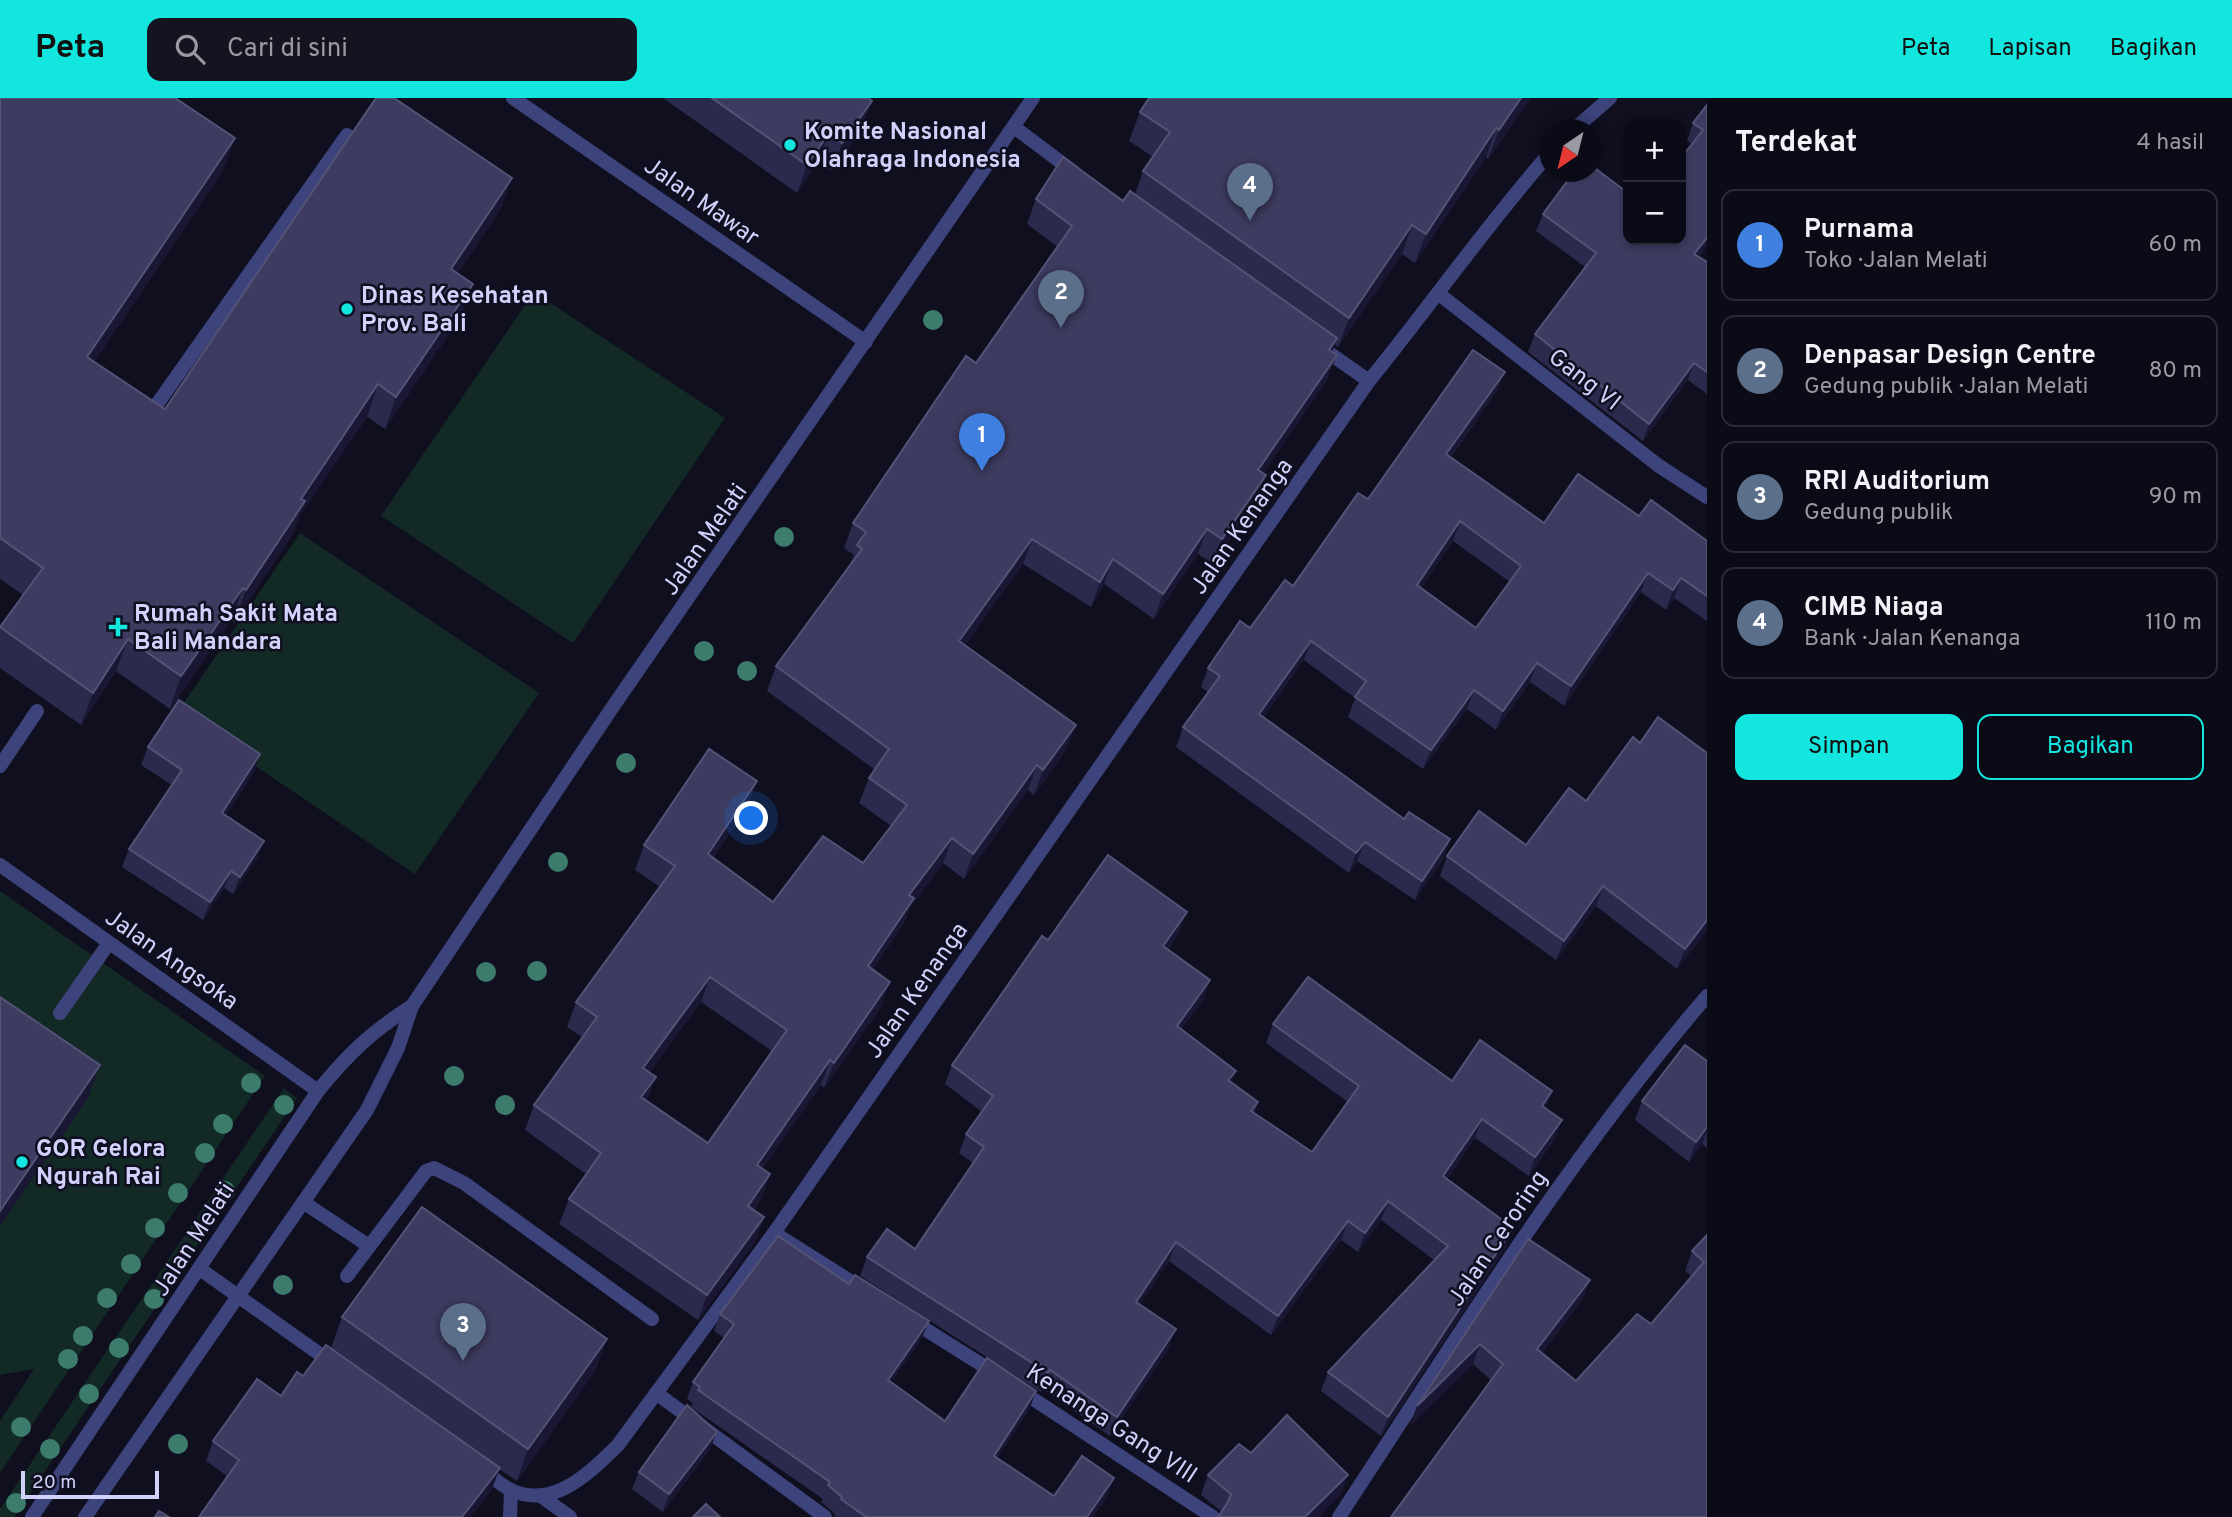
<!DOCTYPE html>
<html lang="id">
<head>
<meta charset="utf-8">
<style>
  body { margin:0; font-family:Overpass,sans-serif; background:#141421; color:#f1f3f6 }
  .controls { position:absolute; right:21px; top:21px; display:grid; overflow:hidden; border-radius:14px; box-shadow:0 4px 10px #0003 }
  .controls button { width:63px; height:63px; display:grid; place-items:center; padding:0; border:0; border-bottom:2px solid #2b2b37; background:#0b0b18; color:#f1f3f6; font:35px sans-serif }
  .compass { position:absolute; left:1539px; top:21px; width:63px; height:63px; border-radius:50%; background:#0b0b18; box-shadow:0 4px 10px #0003; rotate:215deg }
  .scale { position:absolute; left:21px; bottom:18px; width:138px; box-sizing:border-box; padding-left:7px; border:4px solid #d1d2fb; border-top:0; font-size:19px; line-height:24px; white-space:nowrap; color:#d1d2fb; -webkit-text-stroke:5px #0f0f20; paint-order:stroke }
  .you { position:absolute; left:752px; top:721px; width:24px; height:24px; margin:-18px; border:5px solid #fff; border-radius:50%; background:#1a73e8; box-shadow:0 0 0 10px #1a73e833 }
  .badge { display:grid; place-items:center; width:46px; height:46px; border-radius:50%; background:#13e5df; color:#fff; font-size:23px; font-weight:700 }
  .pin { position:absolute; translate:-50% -58px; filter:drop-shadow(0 2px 4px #0008) }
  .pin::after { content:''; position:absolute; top:37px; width:24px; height:21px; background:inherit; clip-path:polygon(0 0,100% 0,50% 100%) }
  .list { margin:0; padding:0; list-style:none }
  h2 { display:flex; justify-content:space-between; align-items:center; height:91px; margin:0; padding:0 28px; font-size:30px }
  h2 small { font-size:23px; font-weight:400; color:#9a9ba2 }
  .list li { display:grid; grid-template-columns:46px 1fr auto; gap:21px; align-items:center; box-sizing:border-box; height:112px; margin:0 14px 14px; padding:0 14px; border:2px solid #2b2b37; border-radius:14px }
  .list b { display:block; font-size:26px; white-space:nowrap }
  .list p { margin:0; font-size:23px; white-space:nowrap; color:#9a9ba2 }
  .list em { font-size:23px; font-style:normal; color:#9a9ba2 }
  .actions { display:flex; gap:14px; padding:21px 28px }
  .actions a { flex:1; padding:16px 0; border:2px solid #13e5df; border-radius:14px; text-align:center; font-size:24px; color:#13e5df }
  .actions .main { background:#13e5df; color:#111 }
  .icon { flex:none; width:38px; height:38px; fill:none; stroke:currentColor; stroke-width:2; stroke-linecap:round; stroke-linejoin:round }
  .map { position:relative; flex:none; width:1707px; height:1419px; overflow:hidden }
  header { display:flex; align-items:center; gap:42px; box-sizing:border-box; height:98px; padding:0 35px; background:#13e5df; color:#111 }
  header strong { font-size:33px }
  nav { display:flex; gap:38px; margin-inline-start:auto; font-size:24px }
  .search { width:490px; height:63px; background:#141421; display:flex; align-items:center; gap:18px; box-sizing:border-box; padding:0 24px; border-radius:14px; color:#9a9ba2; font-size:26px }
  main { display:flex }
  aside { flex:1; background:#0b0b18 }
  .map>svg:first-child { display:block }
  .green { fill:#122925 }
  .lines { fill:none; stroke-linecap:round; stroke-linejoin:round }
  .service { stroke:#3d437b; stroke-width:14 }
  .minor { stroke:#3d437b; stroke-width:14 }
  .tertiary { stroke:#3d437b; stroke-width:14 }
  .tree { fill:#3d7c6c }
  .wall { fill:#2b294c; fill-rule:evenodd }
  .shaded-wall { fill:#191733 }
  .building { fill:#3d3b5f; stroke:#545377; stroke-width:2; fill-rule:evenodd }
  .poi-dot { fill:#13e5df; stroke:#0f0f20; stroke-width:2.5 }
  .labels { text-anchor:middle; stroke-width:5; stroke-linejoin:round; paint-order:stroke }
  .poi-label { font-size:24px; font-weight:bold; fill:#d1d2fb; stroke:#0f0f20; text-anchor:start }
  .street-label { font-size:24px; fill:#d1d2fb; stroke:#0f0f20 }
</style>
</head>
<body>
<header>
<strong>Peta</strong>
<div class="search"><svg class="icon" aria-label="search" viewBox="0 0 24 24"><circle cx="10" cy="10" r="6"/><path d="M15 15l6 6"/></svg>Cari di sini</div>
<nav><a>Peta</a><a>Lapisan</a><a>Bagikan</a></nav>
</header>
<main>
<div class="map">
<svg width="1707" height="1419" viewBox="0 0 1707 1419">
  <rect width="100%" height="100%" fill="#0f0f20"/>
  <g class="green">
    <polygon points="534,194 725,320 573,545 381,418"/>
    <polygon points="300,435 539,595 415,776 177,615"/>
    <polygon points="0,793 265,978 0,1375 0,1323 34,1271 0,1277"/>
    <polygon points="284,990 297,1000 14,1419 0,1419 0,1411"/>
  </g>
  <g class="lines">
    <g class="service">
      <polyline points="1014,29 1074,74"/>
      <polyline points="1322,250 1369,283"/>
      <polyline points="148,319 347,37"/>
      <polyline points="0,668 37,613"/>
      <polyline points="60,915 109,845"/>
      <polyline points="303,1104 369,1148"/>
      <polyline points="347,1178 426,1073 434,1070 464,1085 652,1221"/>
    </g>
    <g class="minor">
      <polyline points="513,0 866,244"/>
      <polyline points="1573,32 1610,0"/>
      <polyline points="1439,196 1659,368 1707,399"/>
      <polyline points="0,767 318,993"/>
      <polyline points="774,1135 866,1193"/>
      <polyline points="200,1171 335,1267"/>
      <polyline points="909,1221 998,1277"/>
      <polyline points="1018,1291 1213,1419"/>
      <polyline points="656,1295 825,1419"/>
      <path d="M 480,1370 C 490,1377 500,1387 511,1392 C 554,1412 590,1374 618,1347 L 774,1135 L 1369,283 C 1430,208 1485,129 1549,56"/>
      <polyline points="541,1398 570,1419"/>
      <polyline points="510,1419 511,1392"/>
      <path d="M 1339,1419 C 1456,1241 1568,1060 1707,898"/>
    </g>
    <g class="tertiary">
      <path d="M 32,1419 L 318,993 C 348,956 372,933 412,908"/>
      <polyline points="85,1419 367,1012 398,950 412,908 612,610 1033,0"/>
    </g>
  </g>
  <g class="tree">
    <circle cx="933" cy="222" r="10"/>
    <circle cx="784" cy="439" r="10"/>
    <circle cx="704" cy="553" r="10"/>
    <circle cx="747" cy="573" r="10"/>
    <circle cx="626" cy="665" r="10"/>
    <circle cx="558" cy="764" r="10"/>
    <circle cx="537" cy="873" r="10"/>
    <circle cx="486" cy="874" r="10"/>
    <circle cx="454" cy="978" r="10"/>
    <circle cx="251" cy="985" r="10"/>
    <circle cx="284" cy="1007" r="10"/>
    <circle cx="505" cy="1007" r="10"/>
    <circle cx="223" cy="1026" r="10"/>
    <circle cx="205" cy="1055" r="10"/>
    <circle cx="225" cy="1093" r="10"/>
    <circle cx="178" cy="1095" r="10"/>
    <circle cx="155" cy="1130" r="10"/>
    <circle cx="131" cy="1166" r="10"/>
    <circle cx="283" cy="1187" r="10"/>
    <circle cx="107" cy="1200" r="10"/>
    <circle cx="154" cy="1201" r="10"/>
    <circle cx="83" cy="1238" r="10"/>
    <circle cx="119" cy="1250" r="10"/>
    <circle cx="68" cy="1261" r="10"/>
    <circle cx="89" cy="1296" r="10"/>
    <circle cx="21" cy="1329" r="10"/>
    <circle cx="178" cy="1346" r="10"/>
    <circle cx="50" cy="1351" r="10"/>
    <circle cx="16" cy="1405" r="10"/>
  </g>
  <g class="wall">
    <polygon points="0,0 223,73 94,264 165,311 512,80 500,112 458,175 473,186 461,218 385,331 367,319 300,417 293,436 234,525 231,523 170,611 116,573 81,627 0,570 0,528 23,497 0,481"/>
    <polygon points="663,0 868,0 862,31 832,73 818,64 797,95"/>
    <path d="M 1149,0 L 1531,0 L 1488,61 L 1486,59 L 1415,165 L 1402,156 L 1338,249 L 1334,246 L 1332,254 L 1337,257 L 1327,282 L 1263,375 L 1266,377 L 1257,402 L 1213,466 L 1198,456 L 1154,521 L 1104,486 L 1091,509 L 1023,466 L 965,547 L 1066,652 L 1034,697 L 1028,692 L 964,781 L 943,765 L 911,808 L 904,825 L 873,871 L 881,909 L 824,990 L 821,987 L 762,1071 L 770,1076 L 761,1101 L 754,1112 L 764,1119 L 755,1144 L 698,1222 L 559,1126 L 569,1101 L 586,1076 L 525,1032 L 534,1007 L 582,939 L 567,929 L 576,904 L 660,789 L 635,772 L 644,747 L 757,683 L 748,708 L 713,760 L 773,804 L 863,765 L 891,728 L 859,705 L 869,680 L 874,671 L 767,593 L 776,568 L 849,468 L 854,457 L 844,450 L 853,425 L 976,265 L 1058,149 L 1027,126 L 1036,101 L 1123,103 L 1135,96 L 1143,73 L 1153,59 L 1129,43 L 1140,14 ZM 701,904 L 772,953 L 708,1045 L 647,1003 L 649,975 Z"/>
    <polygon points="1707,7 1699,159 1707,164 1707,296 1688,282 1643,343 1528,254 1535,236 1585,169 1536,133 1543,116 1628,142 1692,46 1687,43 1693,25"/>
    <path d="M 1505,274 L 1497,293 L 1451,359 L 1544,425 L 1639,418 L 1707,443 L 1707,523 L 1674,500 L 1666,512 L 1641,494 L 1564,608 L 1530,584 L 1496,632 L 1467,611 L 1423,671 L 1348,619 L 1355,600 L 1304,562 L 1263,620 L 1404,721 L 1450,741 L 1443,761 L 1415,802 L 1357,763 L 1349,775 L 1176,649 L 1183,629 L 1208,594 L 1201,589 L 1208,570 L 1293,488 L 1368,401 ZM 1453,443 L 1510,484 L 1476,530 L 1421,490 Z"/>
    <polygon points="1640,645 1707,655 1707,832 1677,871 1596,808 1556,862 1440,778 1447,758 1526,747 1586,703"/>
    <polygon points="148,649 254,674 226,717 264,743 257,760 233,796 224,790 203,822 122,769 129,751 172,687 141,667"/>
    <polygon points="1180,833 1168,851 1204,901 1181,931 1236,973 1231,985 1258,1004 1254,1015 1312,1054 1348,1004 1266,945 1273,926 1452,983 1546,1010 1555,1041 1529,1078 1475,1040 1447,1081 1506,1149 1381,1338 1321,1293 1328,1274 1434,1162 1381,1122 1358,1154 1341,1142 1271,1237 1169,1163 1140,1206 1169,1250 1110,1338 1043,1291 1041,1294 860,1178 867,1159 915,1151 973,1065 959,1055 966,1036 982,1014 945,986 952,967 1048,842"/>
    <polygon points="1707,963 1707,1050 1702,1046 1689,1064 1635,1022 1642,1003"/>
    <polygon points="1707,1137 1707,1419 1491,1282 1473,1266 1410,1328 1417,1308 1528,1141 1583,1201 1542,1255 1576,1283 1651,1226 1692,1179 1685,1173 1692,1153"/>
    <polygon points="720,1216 922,1240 891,1284 945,1323 1030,1310 997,1360 1054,1398 1108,1397 1093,1419 836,1419 834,1418 835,1416 821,1404 823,1401 691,1309 693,1305 687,1301 693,1284 724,1240 714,1233"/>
    <polygon points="342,1219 607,1241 595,1273 517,1383 499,1371 492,1391 470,1419 199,1419 227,1378 206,1363 213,1343 281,1298 303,1278 331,1250"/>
    <polygon points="710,1351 663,1414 632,1391 639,1374"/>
    <polygon points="1251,1355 1341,1396 1318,1419 1218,1419 1222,1414 1201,1397 1208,1377"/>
  </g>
  <g class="shaded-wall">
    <polygon points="1521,0 1531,0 1488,61 1499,32"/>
    <polygon points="872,3 862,31 832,73 842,45"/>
    <polygon points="1496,30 1486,59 1415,165 1426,136"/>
    <polygon points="829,35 818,64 797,95 807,67"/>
    <polygon points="235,40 223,73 75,292 87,259"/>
    <polygon points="512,80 500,112 439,203 451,171"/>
    <polygon points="1412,127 1402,156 1338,249 1349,220"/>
    <polygon points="1707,140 1707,149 1688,174 1694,156"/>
    <polygon points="473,186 461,218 385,331 396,299"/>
    <polygon points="1337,240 1328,265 1329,252"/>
    <polygon points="1337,257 1327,282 1249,397 1258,372"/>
    <polygon points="1694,265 1688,282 1643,343 1649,326"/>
    <polygon points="1505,274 1497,293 1439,375 1446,356"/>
    <polygon points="378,286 367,319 300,417 293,436 234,525 246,492 301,401"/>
    <polygon points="1266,377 1257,402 1213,466 1222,441"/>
    <polygon points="1460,423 1453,443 1409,507 1417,487"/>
    <polygon points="1207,431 1198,456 1154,521 1163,496"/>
    <polygon points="1032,441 1023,466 950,568 959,543"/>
    <polygon points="1113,461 1104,486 1091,509 1100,484"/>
    <polygon points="1648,475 1641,494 1564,608 1571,588"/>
    <polygon points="1681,480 1674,500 1666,512 1673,492"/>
    <polygon points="243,490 231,523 170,611 181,578"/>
    <polygon points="128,541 116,573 81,627 93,595"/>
    <polygon points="1311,543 1304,562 1252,636 1259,616"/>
    <polygon points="1537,565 1530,584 1496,632 1503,613"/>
    <polygon points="1474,592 1467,611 1423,671 1431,652"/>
    <polygon points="1076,627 1066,652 1034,697 1043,672"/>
    <polygon points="260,656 254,674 216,732 222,715"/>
    <polygon points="1037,667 1028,692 964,781 973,756"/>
    <polygon points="757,683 748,708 699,781 708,756"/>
    <polygon points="952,740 943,765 911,808 904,825 859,893 868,868 909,797"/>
    <polygon points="1450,741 1443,761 1415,802 1422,783"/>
    <polygon points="264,743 257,760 233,796 240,779"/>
    <polygon points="1365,744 1357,763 1349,775 1356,755"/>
    <polygon points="231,773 224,790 203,822 210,804"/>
    <polygon points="1603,788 1596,808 1556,862 1564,843"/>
    <polygon points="1187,814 1180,833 1156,867 1163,848"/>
    <polygon points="1707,822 1707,832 1677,871 1685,851"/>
    <polygon points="710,879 701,904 634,995 643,970"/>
    <polygon points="1210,882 1204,901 1170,947 1177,928"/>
    <polygon points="890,884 881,909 824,990 834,965"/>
    <polygon points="830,962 821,987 748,1092 757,1067"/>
    <polygon points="100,967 88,1000 0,1128 0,1113"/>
    <polygon points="1236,973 1229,992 1228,982"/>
    <polygon points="656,979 647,1004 641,999"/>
    <polygon points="1552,993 1545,1012 1542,1008"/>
    <polygon points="1482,1021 1475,1040 1436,1097 1443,1078"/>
    <polygon points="1562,1022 1555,1041 1529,1078 1535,1059"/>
    <polygon points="1707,1029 1707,1033 1702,1046 1689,1064 1696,1044"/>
    <polygon points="770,1076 761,1101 739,1133 748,1108"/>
    <polygon points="1388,1103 1381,1122 1358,1154 1365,1135"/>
    <polygon points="764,1119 755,1144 698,1222 707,1197"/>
    <polygon points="1348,1123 1341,1142 1271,1237 1278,1218"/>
    <polygon points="1513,1130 1506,1149 1381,1338 1388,1319"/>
    <polygon points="1176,1144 1169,1163 1129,1223 1136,1204"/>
    <polygon points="1590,1182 1583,1201 1530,1270 1537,1251"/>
    <polygon points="929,1223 922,1240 881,1299 888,1282"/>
    <polygon points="1176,1231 1169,1250 1110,1338 1117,1319"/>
    <polygon points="607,1241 595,1273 517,1383 528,1351"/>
    <polygon points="1480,1246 1473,1266 1410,1328 1417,1308"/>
    <polygon points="1050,1272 1043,1291 1041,1294 1048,1275"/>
    <polygon points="1036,1293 1030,1310 987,1375 994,1358"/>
    <polygon points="717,1334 710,1351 663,1414 669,1396"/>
    <polygon points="500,1370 492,1391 470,1419 462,1419"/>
    <polygon points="1348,1377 1341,1396 1318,1419 1305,1419"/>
    <polygon points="1114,1380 1108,1397 1093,1419 1087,1419"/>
  </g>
  <g class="building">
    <polygon points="0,0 175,0 235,40 87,259 165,311 376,0 394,0 512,80 451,171 473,186 396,299 378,286 301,401 305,403 246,492 243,490 181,578 128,541 93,595 0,529 43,470 0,440"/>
    <polygon points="712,0 868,0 872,3 842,45 829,35 807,67"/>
    <polygon points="1149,0 1521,0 1499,32 1496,30 1426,136 1412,127 1349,220 1143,73 1170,34 1140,14"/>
    <polygon points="1707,7 1707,140 1694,156 1707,164 1707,274 1694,265 1649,326 1535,236 1596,155 1543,116 1574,74 1592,74 1592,68 1628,95 1628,142 1681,142 1681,60 1703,32 1693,25"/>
    <path d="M 1063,59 L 1123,103 L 1130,93 L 1337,240 L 1329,252 L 1337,257 L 1258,372 L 1266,377 L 1222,441 L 1207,431 L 1163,496 L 1113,461 L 1100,484 L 1032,441 L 959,543 L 1076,627 L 1043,672 L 1037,667 L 973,756 L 952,740 L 909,797 L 914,800 L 868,868 L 890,884 L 834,965 L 830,962 L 757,1067 L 770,1076 L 748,1108 L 764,1119 L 707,1197 L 569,1101 L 601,1055 L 534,1007 L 597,919 L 576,904 L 675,768 L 644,747 L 709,651 L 757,683 L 708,756 L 773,804 L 823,738 L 863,765 L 907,707 L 869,680 L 889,651 L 776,568 L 862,451 L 857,447 L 866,434 L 853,425 L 966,258 L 976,265 L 1072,128 L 1036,101 ZM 710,879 L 787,932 L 708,1045 L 641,999 L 656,979 L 643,970 Z"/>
    <path d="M 1473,252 L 1505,274 L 1446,356 L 1544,425 L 1578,376 L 1639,418 L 1651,402 L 1707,443 L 1707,498 L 1681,480 L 1673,492 L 1648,475 L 1571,588 L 1537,565 L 1503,613 L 1474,592 L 1431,652 L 1355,599 L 1366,583 L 1311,543 L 1259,616 L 1404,721 L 1409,714 L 1450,741 L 1422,783 L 1365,744 L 1356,755 L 1183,629 L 1220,578 L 1208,570 L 1240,523 L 1250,530 L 1285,482 L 1293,488 L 1358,395 L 1368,401 ZM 1460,423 L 1521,468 L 1476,530 L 1417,487 Z"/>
    <polygon points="179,602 260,656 222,715 264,743 240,779 231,773 210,804 129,751 182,672 148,649"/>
    <polygon points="1658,619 1707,655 1707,822 1685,851 1603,788 1564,843 1447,758 1479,713 1526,747 1569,690 1586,703 1633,639 1640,645"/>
    <polygon points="1108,757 1187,814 1163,848 1210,882 1177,928 1236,973 1228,982 1258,1004 1251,1013 1312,1054 1359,988 1273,926 1308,879 1452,983 1480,942 1552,993 1542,1008 1562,1022 1535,1059 1482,1021 1443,1078 1513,1130 1388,1319 1328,1274 1448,1148 1388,1103 1365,1135 1348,1123 1278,1218 1176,1144 1136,1204 1176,1231 1117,1319 1050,1272 1048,1275 867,1159 887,1131 915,1151 984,1049 966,1036 993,998 952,967 1042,838 1048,842"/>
    <polygon points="0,899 100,967 0,1113"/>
    <polygon points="1685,947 1707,963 1707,1029 1696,1044 1642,1003"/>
    <polygon points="422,1109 607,1241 528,1351 342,1219"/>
    <polygon points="1707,1137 1707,1419 1391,1419 1503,1266 1480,1246 1417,1308 1528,1141 1590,1182 1537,1251 1576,1283 1637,1216 1651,1226 1704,1164 1692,1153"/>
    <polygon points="778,1138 849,1186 855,1177 929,1223 888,1282 945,1323 987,1260 1036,1293 994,1358 1054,1398 1082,1358 1114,1380 1087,1419 866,1419 841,1401 842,1399 828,1387 830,1384 698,1292 700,1289 693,1284 734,1226 720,1216"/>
    <polygon points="326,1247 500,1370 462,1419 199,1419 239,1362 213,1343 257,1281 281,1298 297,1274 303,1278"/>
    <polygon points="687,1307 717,1334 669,1396 639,1374"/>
    <polygon points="1287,1317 1348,1377 1305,1419 1218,1419 1228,1404 1231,1396 1208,1377 1239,1346 1251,1355"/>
    <polygon points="706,1406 720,1419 693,1419"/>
    <polygon points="159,1413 169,1419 155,1419"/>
  </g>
  <g class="poi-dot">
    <circle cx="790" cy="47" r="7"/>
    <circle cx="347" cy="211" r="7"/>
    <path d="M114.5 518.5h7v7h7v7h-7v7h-7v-7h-7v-7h7z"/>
    <circle cx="22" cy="1064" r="7"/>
  </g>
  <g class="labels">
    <g class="poi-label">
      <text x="804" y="41">Komite Nasional<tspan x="804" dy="28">Olahraga Indonesia</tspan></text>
      <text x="361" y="205">Dinas Kesehatan<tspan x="361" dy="28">Prov. Bali</tspan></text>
      <text x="134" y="523">Rumah Sakit Mata<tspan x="134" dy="28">Bali Mandara</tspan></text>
      <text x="36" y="1058">GOR Gelora<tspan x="36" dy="28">Ngurah Rai</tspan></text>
    </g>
    <g class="street-label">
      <text transform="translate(702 103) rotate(35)" y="8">Jalan Mawar</text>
      <text transform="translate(1585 281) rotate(38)" y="8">Gang VI</text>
      <text transform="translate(1241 428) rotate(-55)" y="8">Jalan Kenanga</text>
      <text transform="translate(704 441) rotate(-55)" y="8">Jalan Melati</text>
      <text transform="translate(172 861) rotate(35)" y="8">Jalan Angsoka</text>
      <text transform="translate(916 892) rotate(-55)" y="8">Jalan Kenanga</text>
      <text transform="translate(1497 1140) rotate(-56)" y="8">Jalan Ceroring</text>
      <text transform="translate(193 1141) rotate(-57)" y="8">Jalan Melati</text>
      <text transform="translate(1112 1325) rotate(33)" y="8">Kenanga Gang VIII</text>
    </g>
  </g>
</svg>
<div class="controls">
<button>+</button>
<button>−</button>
</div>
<svg class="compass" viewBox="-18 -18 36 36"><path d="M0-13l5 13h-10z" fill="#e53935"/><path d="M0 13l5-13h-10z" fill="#9a9ba2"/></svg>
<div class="scale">20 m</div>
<div class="you"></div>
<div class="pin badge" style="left:982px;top:373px;background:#3f7fe0">1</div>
<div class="pin badge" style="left:1061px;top:230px;background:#5c6f8a">2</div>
<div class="pin badge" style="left:463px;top:1263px;background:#5c6f8a">3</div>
<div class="pin badge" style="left:1250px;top:123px;background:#5c6f8a">4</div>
</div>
<aside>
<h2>Terdekat<small>4 hasil</small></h2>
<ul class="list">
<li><span class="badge" style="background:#3f7fe0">1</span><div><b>Purnama</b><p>Toko · Jalan Melati</p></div><em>60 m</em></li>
<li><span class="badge" style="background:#5c6f8a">2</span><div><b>Denpasar Design Centre</b><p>Gedung publik · Jalan Melati</p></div><em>80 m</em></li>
<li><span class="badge" style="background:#5c6f8a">3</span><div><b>RRI Auditorium</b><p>Gedung publik</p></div><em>90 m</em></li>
<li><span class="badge" style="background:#5c6f8a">4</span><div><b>CIMB Niaga</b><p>Bank · Jalan Kenanga</p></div><em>110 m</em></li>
</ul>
<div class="actions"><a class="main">Simpan</a><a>Bagikan</a></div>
</aside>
</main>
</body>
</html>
